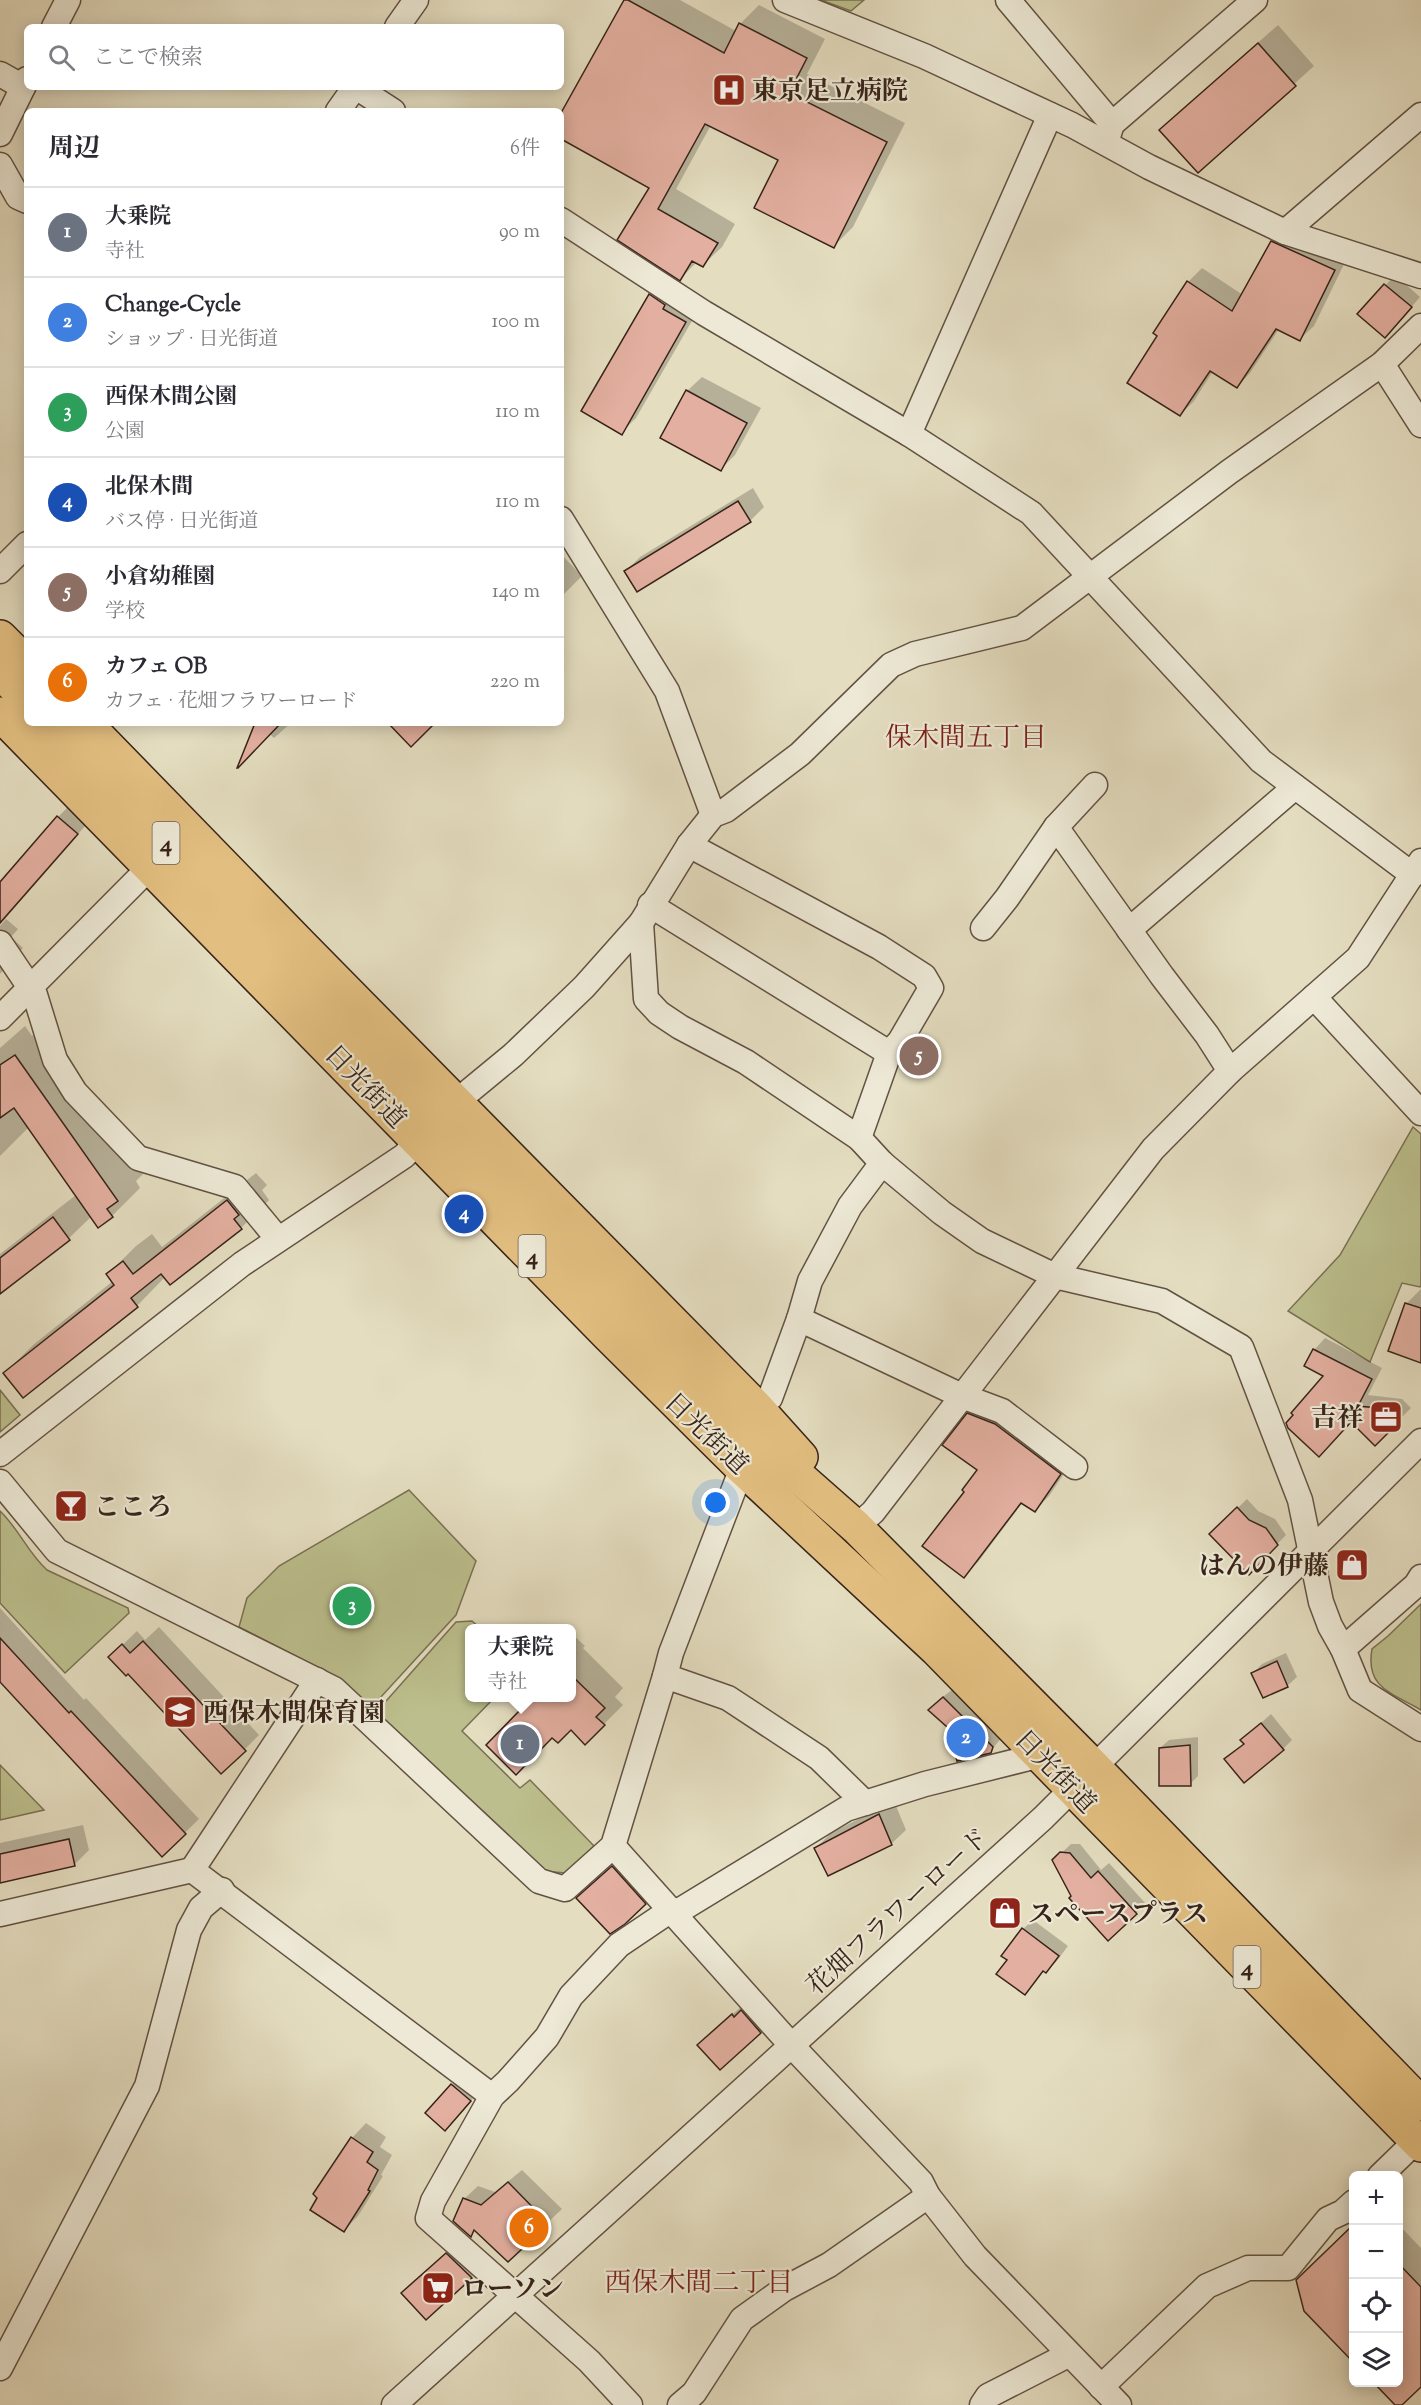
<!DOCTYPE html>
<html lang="ja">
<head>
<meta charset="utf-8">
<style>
  body { margin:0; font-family:"Sorts Mill Goudy","Noto Serif JP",serif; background:#f7f7f7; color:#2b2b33 }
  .controls { position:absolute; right:18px; bottom:18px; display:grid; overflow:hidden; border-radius:9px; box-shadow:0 3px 15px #0003 }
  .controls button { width:54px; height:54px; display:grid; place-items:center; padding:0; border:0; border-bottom:2px solid #e1e1e2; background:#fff; color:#2b2b33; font:30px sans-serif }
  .you { position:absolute; left:716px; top:1503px; width:21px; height:21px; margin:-15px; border:4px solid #fff; border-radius:50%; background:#1a73e8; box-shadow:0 0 0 9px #1a73e833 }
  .badge { display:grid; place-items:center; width:39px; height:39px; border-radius:50%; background:#ea580c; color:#fff; font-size:20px; font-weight:700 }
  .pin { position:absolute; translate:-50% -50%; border:3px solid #fff; box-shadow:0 2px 6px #0006 }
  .popup { position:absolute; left:465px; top:1624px; width:111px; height:78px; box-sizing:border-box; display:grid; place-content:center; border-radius:9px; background:#fff; filter:drop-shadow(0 2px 4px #0005); font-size:20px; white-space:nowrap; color:#7c7c81 }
  .popup b { font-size:22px; color:#2b2b33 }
  .popup::after { content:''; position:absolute; left:50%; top:100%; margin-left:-12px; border:12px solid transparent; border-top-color:#fff }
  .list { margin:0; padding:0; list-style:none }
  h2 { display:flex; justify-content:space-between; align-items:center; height:78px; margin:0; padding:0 24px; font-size:26px }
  h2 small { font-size:20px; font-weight:400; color:#7c7c81 }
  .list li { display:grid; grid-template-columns:39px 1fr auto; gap:18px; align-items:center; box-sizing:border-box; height:90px; padding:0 24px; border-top:2px solid #e1e1e2 }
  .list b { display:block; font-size:22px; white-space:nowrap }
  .list p { margin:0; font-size:20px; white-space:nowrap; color:#7c7c81 }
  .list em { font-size:20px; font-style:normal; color:#7c7c81 }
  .icon { flex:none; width:33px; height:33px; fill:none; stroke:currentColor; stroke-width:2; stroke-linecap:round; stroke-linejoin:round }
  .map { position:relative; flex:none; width:1421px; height:2405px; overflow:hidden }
  .search { position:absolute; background:#fff; box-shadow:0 3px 15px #0003; left:24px; top:24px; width:540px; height:66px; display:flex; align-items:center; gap:15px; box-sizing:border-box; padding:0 21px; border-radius:9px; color:#7c7c81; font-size:22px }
  .panel { position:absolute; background:#fff; box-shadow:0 3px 15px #0003; left:24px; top:108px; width:540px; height:618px; border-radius:9px }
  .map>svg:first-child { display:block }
  .green { fill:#bcbf8d; stroke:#7a7153; stroke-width:1.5 }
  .shadow { fill:#0003 }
  .building { fill:#e3afa0; stroke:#372319; stroke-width:1.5 }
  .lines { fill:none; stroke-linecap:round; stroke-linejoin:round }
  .minor-casing { stroke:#625243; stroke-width:27 }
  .highway-casing { stroke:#372319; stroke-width:36 }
  .minor { stroke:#ede9d6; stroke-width:24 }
  .highway { stroke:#e2be80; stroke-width:33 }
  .labels { text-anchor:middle; stroke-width:4.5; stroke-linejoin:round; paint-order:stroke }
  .shield { fill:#ede9d6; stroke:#6e5e52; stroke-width:1.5 }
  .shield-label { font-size:24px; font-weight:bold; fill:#372319 }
  .poi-label { font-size:26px; font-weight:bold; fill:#372319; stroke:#ede9d6; text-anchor:start }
  .street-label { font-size:26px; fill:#372319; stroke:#ede9d6 }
  .neighbourhood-label { font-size:27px; fill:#7a1f14; stroke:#ede9d6 }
</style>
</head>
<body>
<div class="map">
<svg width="1421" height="2405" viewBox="0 0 1421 2405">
  <rect width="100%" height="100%" fill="#e4ddc0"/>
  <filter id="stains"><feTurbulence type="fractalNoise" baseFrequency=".00333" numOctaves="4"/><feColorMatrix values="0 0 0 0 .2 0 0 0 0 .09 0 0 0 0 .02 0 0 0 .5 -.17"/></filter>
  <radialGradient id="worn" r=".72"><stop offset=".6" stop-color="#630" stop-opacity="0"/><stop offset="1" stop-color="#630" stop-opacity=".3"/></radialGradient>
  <g class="green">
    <polygon points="821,0 864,0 851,11"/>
    <polygon points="1413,1127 1421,1134 1421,1285 1420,1287 1402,1283 1370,1362 1288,1311 1340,1255"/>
    <polygon points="0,1390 20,1415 0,1432"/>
    <polygon points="409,1490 476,1561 456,1615 369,1710 325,1671 239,1627 247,1598 279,1566"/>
    <path d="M 0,1511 C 19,1529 28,1553 47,1570 L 128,1608 L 129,1613 L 65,1673 L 0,1603 Z"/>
    <path d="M 1421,1604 L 1421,1710 C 1392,1693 1365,1688 1372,1649 L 1388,1636 Z"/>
    <polygon points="472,1621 480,1628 469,1628 469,1698 494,1698 462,1731 520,1788 530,1780 594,1846 567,1873 541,1871 372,1717 456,1622"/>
    <polygon points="0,1765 44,1810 0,1820"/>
  </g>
  <g class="shadow">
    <polygon points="626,0 680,0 736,31 740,24 759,5 825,39 807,74 905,123 853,227 834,246 780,160 711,125 676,189 735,224 722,247 703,265 697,262 680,279 651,187 561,137 561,116"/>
    <polygon points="1278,25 1314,66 1198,171 1180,111"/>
    <polygon points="1286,228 1348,256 1314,326 1300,339 1279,329 1250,373 1237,387 1213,371 1194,401 1180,415 1159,336 1188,282 1202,268 1243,295 1272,242"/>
    <polygon points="1395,275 1420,297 1394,327 1359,314"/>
    <polygon points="664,281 700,307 636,418 621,433 650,295"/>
    <polygon points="702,377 761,408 735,455 721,469 687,391"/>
    <polygon points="753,488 764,507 750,521 626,571 640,557"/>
    <polygon points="561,554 582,576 561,597"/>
    <polygon points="257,723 291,723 274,738"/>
    <polygon points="74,801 93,817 17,904 0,920 0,889 58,817"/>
    <polygon points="6,919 18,929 11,937 23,948 0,974 0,926"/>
    <polygon points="25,1026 32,1036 44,1027 145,1172 136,1181 140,1188 112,1216 92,1216 69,1238 0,1292 0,1254 76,1195 29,1127 0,1156 0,1048"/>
    <polygon points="256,1173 267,1185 262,1190 269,1200 241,1228 165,1277 137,1306 5,1373 33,1345 113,1281 108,1274 136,1246 152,1234 162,1247"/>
    <polygon points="1421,1289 1421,1361 1390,1350 1407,1303"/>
    <polygon points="1325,1338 1382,1368 1368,1395 1402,1399 1411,1408 1375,1444 1325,1376 1314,1350"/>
    <polygon points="983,1400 1074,1459 1049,1496 1035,1510 1023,1502 978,1562 963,1576 966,1491 979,1470 968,1414"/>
    <polygon points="1247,1499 1258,1511 1275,1519 1286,1535 1249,1573 1211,1534"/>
    <polygon points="0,1608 84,1700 86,1698 199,1819 162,1855 0,1679"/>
    <polygon points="159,1627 259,1735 245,1749 128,1672 110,1657 137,1631 145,1640"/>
    <polygon points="572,1634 585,1646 583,1648 623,1688 615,1697 623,1705 585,1743 571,1728 524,1709 512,1698 571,1698"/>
    <polygon points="1286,1653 1297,1677 1287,1686 1253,1673 1262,1664"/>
    <polygon points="953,1689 1002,1737 990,1752 939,1700"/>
    <polygon points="1271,1714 1292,1740 1283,1749 1226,1760 1245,1743 1252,1731"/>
    <polygon points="1198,1737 1198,1776 1190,1784 1160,1748 1169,1740"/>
    <polygon points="894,1801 906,1830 891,1844 816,1848 831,1833"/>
    <polygon points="83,1825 89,1850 74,1865 0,1881 0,1843"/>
    <polygon points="1071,1844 1080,1844 1101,1870 1109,1863 1146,1904 1108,1939 1073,1897 1054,1860"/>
    <polygon points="627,1853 659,1888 624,1923 592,1884"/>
    <polygon points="1033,1920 1068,1946 1056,1962 1046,1971 1044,1970 1025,1993 1009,1960 1023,1929"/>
    <polygon points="742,2006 770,2023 720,2068 708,2036"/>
    <polygon points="461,2076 479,2091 455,2120 452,2085"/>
    <polygon points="366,2123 386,2137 380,2147 392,2155 381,2175 383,2176 358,2216 344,2230 352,2138"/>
    <polygon points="522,2170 562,2209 508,2260 476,2230 471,2235 464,2199 478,2186 495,2192"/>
    <polygon points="1398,2224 1421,2248 1421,2385 1400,2405 1397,2405"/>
    <polygon points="1354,2226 1354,2360 1305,2310 1298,2281"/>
    <polygon points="456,2244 480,2268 471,2277 413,2284"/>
  </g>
  <g class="building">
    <polygon points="624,0 628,0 724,53 739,23 807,58 789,93 887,142 834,248 754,208 778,160 705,124 658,209 718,243 703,267 692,261 680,281 617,240 649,188 561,139 561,113"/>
    <polygon points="1258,43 1296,86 1198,173 1159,130"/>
    <polygon points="1271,241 1335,270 1300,341 1276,329 1237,388 1210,371 1180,416 1127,383 1157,336 1153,333 1187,281 1232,311"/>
    <polygon points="1384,284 1412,307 1385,338 1357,314"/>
    <polygon points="649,294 665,305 663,309 686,322 622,435 581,411"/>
    <polygon points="686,390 747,423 721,471 660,438"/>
    <polygon points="738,501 751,522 637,592 624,571"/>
    <polygon points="255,723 281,723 238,768 237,768"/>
    <polygon points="388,723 435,723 411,747"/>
    <polygon points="57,816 78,834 0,923 0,882"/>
    <polygon points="15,1055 118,1201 107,1209 113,1217 98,1228 14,1108 0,1118 0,1065"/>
    <polygon points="227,1200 239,1215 234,1219 242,1229 170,1285 161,1274 131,1298 138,1307 23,1398 3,1373 114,1285 106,1274 123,1261 133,1274"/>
    <polygon points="53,1217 70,1240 0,1294 0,1258"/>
    <polygon points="1405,1303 1421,1308 1421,1363 1388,1351"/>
    <polygon points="1313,1349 1372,1379 1358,1406 1390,1409 1401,1420 1375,1446 1351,1422 1319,1457 1288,1428 1286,1423 1293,1415 1291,1413 1323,1376 1304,1366"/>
    <polygon points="967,1413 995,1424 1061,1474 1035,1512 1021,1503 964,1578 922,1546 964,1492 962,1490 977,1470 942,1445"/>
    <polygon points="1237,1507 1249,1520 1266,1528 1278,1545 1249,1575 1209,1534"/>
    <polygon points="0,1638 69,1713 71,1711 186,1834 162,1857 0,1682"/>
    <polygon points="143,1641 246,1751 221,1774 128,1674 126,1676 108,1657 122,1644 130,1653"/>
    <polygon points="1277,1661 1288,1687 1263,1698 1251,1673"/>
    <polygon points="571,1675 605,1708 596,1717 605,1725 585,1745 571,1730 558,1743 552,1738 516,1775 486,1745 521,1709 510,1698 571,1698"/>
    <polygon points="943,1697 993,1747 991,1753 957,1761 947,1727 928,1710"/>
    <polygon points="1261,1723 1284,1750 1244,1783 1224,1759 1244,1744 1240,1740"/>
    <polygon points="1190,1745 1191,1786 1159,1786 1159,1748"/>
    <polygon points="879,1814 892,1845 828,1876 814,1848"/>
    <polygon points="69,1839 75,1866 0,1883 0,1854"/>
    <polygon points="1060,1852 1070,1853 1091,1878 1098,1871 1137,1914 1108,1941 1069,1898 1071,1896 1052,1860"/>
    <polygon points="612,1866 646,1904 625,1924 610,1934 576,1898"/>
    <polygon points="1022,1928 1059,1956 1046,1973 1043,1971 1025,1995 996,1974 1007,1960 1001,1956"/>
    <polygon points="741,2010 761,2033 720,2070 697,2045 732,2014 734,2017"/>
    <polygon points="451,2084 471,2101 445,2131 425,2113"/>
    <polygon points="351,2137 373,2152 367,2162 378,2170 368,2190 370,2191 344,2232 310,2210 317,2198 313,2194"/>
    <polygon points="508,2182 549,2224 508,2262 474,2230 471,2237 453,2221 463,2198 481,2205"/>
    <polygon points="1353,2225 1353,2362 1304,2311 1296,2280"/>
    <polygon points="446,2253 472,2278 426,2320 401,2293"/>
    <polygon points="1398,2263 1421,2287 1421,2387 1402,2405 1395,2405 1373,2382 1398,2382"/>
  </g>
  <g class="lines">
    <defs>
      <g id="minor">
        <polyline points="785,0 924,56 1072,125 1149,167 1285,232 1421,276"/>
        <polyline points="1008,0 1112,124"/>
        <polyline points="54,27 68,0"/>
        <polyline points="397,27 416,0"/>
        <polyline points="0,74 23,87"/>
        <polyline points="356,87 393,111"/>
        <polyline points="338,111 355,87"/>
        <polyline points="0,134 27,79"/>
        <polyline points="1106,143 1112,124 1255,0"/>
        <polyline points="0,165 18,197 27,201"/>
        <polyline points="561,220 704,313 909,434 1031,513 1261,761 1413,875"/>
        <polyline points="1285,232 1421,115"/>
        <polyline points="1382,364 1421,425"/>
        <polyline points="909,434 1050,115"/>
        <polyline points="561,519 667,691 713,815"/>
        <polyline points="0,571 27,544"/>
        <polyline points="1056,827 1162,976 1207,1035 1230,1071"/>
        <polyline points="689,845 879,947 924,976 931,988 900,1041 889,1053"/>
        <polyline points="650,905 889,1053 859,1138"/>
        <polyline points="641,923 646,999 659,1013 680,1027 746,1062 859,1138 882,1163 942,1213 982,1241 1055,1276 1162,1301 1241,1347 1300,1500 1321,1602 1330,1626 1343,1649 1360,1690 1421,1729"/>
        <polyline points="983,928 1007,898 1056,827 1095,785"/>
        <polyline points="1129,930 1295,787"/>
        <polyline points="0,943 35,995 55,1060 75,1092 138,1158 235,1187 278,1239"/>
        <polyline points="1314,997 1421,1113"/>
        <polyline points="0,1018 151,866"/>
        <polyline points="456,1102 513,1055 584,987 641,923 689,845 713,815 726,810 800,754 891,665 915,654 1022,628 1229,472 1382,364 1421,326"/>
        <polyline points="799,1319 962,1396 1002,1411 1075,1467"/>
        <polyline points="757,1408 770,1398 799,1319 810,1281 850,1206 882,1163"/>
        <polyline points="0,1454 242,1264 404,1156 419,1140"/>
        <polyline points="0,1482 57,1551 334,1689 539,1881 565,1889 613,1846 665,1676 728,1698 819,1758 865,1803"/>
        <polyline points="856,1527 873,1512 1153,1149 1230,1071 1358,958 1421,861"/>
        <polyline points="1343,1649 1416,1585 1421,1577"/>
        <polyline points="665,1676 671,1653 742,1468"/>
        <polyline points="317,1680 192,1870 492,2096"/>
        <polyline points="613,1846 792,2046 921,2182 928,2196 975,2256 1119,2405"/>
        <polyline points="0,1914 192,1870"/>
        <polyline points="1380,2176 1417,2140"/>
        <polyline points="0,2368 147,2086 189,1930 201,1908 222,1890"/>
        <polyline points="1101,2387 1207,2286 1248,2268 1288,2268 1328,2219 1343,2212 1354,2202"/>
        <polyline points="394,2405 1043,1818 1421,1441"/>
        <polyline points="630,2405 589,2361 428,2218 433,2201 492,2096 508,2081 547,2037 571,1996 619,1945 665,1914 682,1909 846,1809 925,1784 1041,1755"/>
        <polyline points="680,2405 694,2393 742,2319 784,2289 829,2265 928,2196"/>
        <polyline points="982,2405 988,2396 1068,2355"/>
      </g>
      <g id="highway">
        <polyline points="0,637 27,664"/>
        <polyline points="0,672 27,699"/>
        <polyline points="0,714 608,1335 742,1468 936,1649 1421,2145"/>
        <polyline points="51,723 636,1325 705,1394 856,1527 1094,1767 1421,2104"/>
        <polyline points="85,723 302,946 757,1408 801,1457"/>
      </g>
    </defs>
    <use href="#minor" class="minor-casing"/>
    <use href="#highway" class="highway-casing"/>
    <use href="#minor" class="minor"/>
    <use href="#highway" class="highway"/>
  </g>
  <defs>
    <symbol id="hospital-square" viewBox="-11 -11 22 22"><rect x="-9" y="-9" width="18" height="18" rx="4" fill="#8f2418" stroke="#ede9d6"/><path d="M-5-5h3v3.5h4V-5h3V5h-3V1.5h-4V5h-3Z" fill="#fff"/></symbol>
    <symbol id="office-square" viewBox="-11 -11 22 22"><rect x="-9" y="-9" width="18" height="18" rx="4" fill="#8f2418" stroke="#ede9d6"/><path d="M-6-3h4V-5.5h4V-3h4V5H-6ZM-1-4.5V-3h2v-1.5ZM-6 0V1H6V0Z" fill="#fff"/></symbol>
    <symbol id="bar-square" viewBox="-11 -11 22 22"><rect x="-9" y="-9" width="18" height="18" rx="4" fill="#8f2418" stroke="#ede9d6"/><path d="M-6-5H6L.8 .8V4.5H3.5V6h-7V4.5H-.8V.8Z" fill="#fff"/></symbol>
    <symbol id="shop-square" viewBox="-11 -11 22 22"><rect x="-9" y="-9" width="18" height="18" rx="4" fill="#8f2418" stroke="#ede9d6"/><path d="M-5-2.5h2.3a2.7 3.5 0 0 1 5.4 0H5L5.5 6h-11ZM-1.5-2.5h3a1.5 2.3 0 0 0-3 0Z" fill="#fff"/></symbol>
    <symbol id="school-square" viewBox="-11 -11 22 22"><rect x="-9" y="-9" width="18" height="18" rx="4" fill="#8f2418" stroke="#ede9d6"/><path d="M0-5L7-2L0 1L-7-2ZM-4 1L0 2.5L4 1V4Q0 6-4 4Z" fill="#fff"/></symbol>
    <symbol id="supermarket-square" viewBox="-11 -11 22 22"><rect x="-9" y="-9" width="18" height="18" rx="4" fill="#8f2418" stroke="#ede9d6"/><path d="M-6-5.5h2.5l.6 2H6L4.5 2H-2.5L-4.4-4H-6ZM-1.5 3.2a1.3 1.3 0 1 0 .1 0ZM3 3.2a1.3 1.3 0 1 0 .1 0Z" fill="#fff"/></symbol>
  </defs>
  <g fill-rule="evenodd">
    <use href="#hospital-square" x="710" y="71" width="38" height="38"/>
    <use href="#office-square" x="1367" y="1398" width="38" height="38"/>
    <use href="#bar-square" x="52" y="1487" width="38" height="38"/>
    <use href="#shop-square" x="1333" y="1546" width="38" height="38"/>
    <use href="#school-square" x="161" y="1693" width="38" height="38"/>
    <use href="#shop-square" x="986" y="1894" width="38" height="38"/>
    <use href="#supermarket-square" x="419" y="2269" width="38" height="38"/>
  </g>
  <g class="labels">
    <g class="shield">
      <rect x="152.5" y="822" width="27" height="42" rx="4.5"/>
      <rect x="518.5" y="1235" width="27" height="42" rx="4.5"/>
      <rect x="1233.5" y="1946" width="27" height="42" rx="4.5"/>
    </g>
    <g class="shield-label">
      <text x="166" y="851">4</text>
      <text x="532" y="1264">4</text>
      <text x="1247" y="1975">4</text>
    </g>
    <g class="poi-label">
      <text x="752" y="99">東京足立病院</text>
      <text x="1363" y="1426" text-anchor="end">吉祥</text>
      <text x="94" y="1515">こころ</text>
      <text x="1329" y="1574" text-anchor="end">はんの伊藤</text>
      <text x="203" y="1721">西保木間保育園</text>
      <text x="1028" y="1922">スペースプラス</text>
      <text x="461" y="2297">ローソン</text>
    </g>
    <g class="street-label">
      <text transform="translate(366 1086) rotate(46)" y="9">日光街道</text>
      <text transform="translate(707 1433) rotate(44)" y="9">日光街道</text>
      <text transform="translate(1056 1771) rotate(46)" y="9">日光街道</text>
      <text transform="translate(897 1911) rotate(-42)" y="9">花畑フラワーロード</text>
    </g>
    <g class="neighbourhood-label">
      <text x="966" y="746">保木間五丁目</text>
      <text x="699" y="2291">西保木間二丁目</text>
    </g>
  </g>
  <rect width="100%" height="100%" filter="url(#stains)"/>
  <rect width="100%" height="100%" fill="url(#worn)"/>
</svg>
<div class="controls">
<button>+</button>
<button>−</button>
<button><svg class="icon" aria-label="locate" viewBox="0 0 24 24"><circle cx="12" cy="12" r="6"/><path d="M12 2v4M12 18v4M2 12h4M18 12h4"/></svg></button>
<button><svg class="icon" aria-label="layers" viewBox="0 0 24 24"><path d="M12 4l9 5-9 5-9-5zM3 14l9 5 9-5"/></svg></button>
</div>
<div class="you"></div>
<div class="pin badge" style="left:520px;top:1744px;background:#6b7280">1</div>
<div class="popup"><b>大乗院</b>寺社</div>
<div class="pin badge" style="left:966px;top:1738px;background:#3f7fe0">2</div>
<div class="pin badge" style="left:352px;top:1606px;background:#2e9e5b">3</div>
<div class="pin badge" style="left:464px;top:1214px;background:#1a4fb4">4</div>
<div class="pin badge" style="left:919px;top:1056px;background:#8d6e63">5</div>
<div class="pin badge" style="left:529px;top:2228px;background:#e8710a">6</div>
<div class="search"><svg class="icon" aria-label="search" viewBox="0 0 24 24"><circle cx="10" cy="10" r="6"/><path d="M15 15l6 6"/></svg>ここで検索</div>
<section class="panel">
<h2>周辺<small>6件</small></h2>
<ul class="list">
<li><span class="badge" style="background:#6b7280">1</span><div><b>大乗院</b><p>寺社</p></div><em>90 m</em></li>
<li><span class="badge" style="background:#3f7fe0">2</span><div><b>Change-Cycle</b><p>ショップ · 日光街道</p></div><em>100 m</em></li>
<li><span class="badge" style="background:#2e9e5b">3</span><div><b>西保木間公園</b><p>公園</p></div><em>110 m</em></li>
<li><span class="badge" style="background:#1a4fb4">4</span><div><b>北保木間</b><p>バス停 · 日光街道</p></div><em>110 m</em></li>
<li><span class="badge" style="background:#8d6e63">5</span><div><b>小倉幼稚園</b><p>学校</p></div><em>140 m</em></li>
<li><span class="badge" style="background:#e8710a">6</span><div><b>カフェ OB</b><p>カフェ · 花畑フラワーロード</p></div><em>220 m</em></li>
</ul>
</section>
</div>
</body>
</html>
